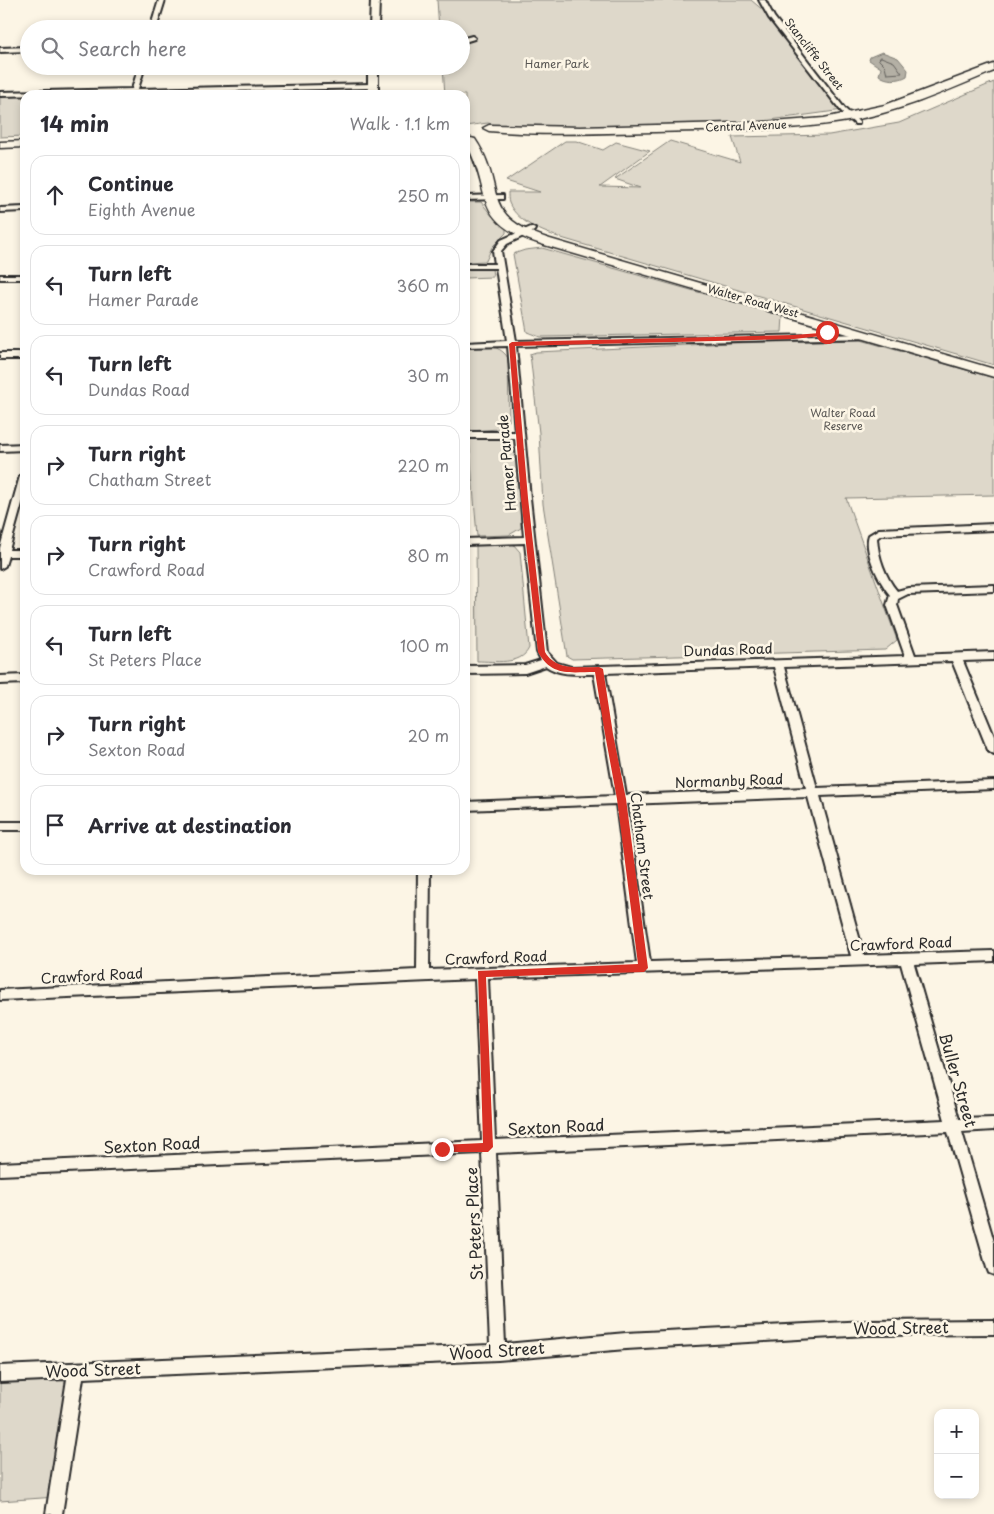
<!DOCTYPE html>
<html lang="en">
<head>
<meta charset="utf-8">
<style>
  body { margin:0; font-family:"Playpen Sans",sans-serif; background:#f7f7f7; color:#2b2b33 }
  .controls { position:absolute; right:15px; bottom:15px; display:grid; overflow:hidden; border-radius:10px; box-shadow:0 2px 8px #0003 }
  .controls button { width:45px; height:45px; display:grid; place-items:center; padding:0; border:0; border-bottom:1px solid #e1e1e2; background:#fff; color:#2b2b33; font:25px sans-serif }
  .stop { position:absolute; width:15px; height:15px; margin:-11px; border:4px solid #d93025; border-radius:50%; background:#fff }
  .stop.end { background:#d93025; border-color:#fff; box-shadow:0 1px 5px #0008 }
  .list { margin:0; padding:0; list-style:none }
  h2 { display:flex; justify-content:space-between; align-items:center; height:65px; margin:0; padding:0 20px; font-size:21px }
  h2 small { font-size:16px; font-weight:400; color:#7c7c81 }
  .list li { display:grid; grid-template-columns:32px 1fr auto; gap:15px; align-items:center; box-sizing:border-box; height:80px; margin:0 10px 10px; padding:0 10px; border:1px solid #e1e1e2; border-radius:15px }
  .list b { display:block; font-size:19px; white-space:nowrap }
  .list p { margin:0; font-size:16px; white-space:nowrap; color:#7c7c81 }
  .list em { font-size:16px; font-style:normal; color:#7c7c81 }
  .icon { flex:none; width:28px; height:28px; fill:none; stroke:currentColor; stroke-width:2; stroke-linecap:round; stroke-linejoin:round }
  .map { position:relative; flex:none; width:994px; height:1514px; overflow:hidden }
  .search { position:absolute; background:#fff; box-shadow:0 2px 8px #0003; left:20px; top:20px; width:450px; height:55px; display:flex; align-items:center; gap:12px; box-sizing:border-box; padding:0 18px; border-radius:28px; color:#7c7c81; font-size:19px }
  .panel { position:absolute; background:#fff; box-shadow:0 2px 8px #0003; left:20px; top:90px; width:450px; height:785px; border-radius:15px }
  .map>svg:first-child { display:block }
  .green { fill:#ded8ca; stroke:#84827a }
  .water { fill:#b4b0a5; stroke:#7d7b74 }
  .lines { fill:none; stroke-linecap:round; stroke-linejoin:round }
  .shore { stroke:#62605c; stroke-width:1 }
  .street-casing { stroke:#2b2b2b; stroke-width:4 }
  .secondary-casing { stroke:#2b2b2b; stroke-width:4 }
  .primary-casing { stroke:#2b2b2b; stroke-width:3 }
  .street { fill:#fcf5e5; fill-rule:evenodd }
  .secondary { fill:#fcf5e5; fill-rule:evenodd }
  .primary { fill:#fcf5e5; fill-rule:evenodd }
  .route { fill:#d93025 }
  .labels { text-anchor:middle; stroke-width:5; stroke-linejoin:round; paint-order:stroke }
  .far-street-label { font-size:11px; fill:#2b2b2b; stroke:#fcf5e5 }
  .far-park-label { font-size:11px; fill:#585653; stroke:#fcf5e5 }
  .street-label { font-size:14px; fill:#2b2b2b; stroke:#fcf5e5 }
  .near-street-label { font-size:16px; fill:#2b2b2b; stroke:#fcf5e5 }
</style>
</head>
<body>
<div class="map">
<svg width="994" height="1514" viewBox="0 0 994 1514">
  <rect width="100%" height="100%" fill="#fcf5e5"/>
  <filter id="ink" filterUnits="userSpaceOnUse"><feTurbulence type="fractalNoise" baseFrequency=".02" numOctaves="2"/><feDisplacementMap in="SourceGraphic" scale="10" xChannelSelector="R" yChannelSelector="G"/><feConvolveMatrix kernelMatrix="1 2 1 2 8 2 1 2 1" color-interpolation-filters="sRGB"/></filter>
  <g filter="url(#ink)">
    <g class="green">
      <polygon points="437,0 751,0 771,17 843,110 748,123 511,129 488,123 465,126 465,95 445,95 443,66 461,66 461,29 439,29"/>
      <path d="M 994,82 L 994,365 L 568,240 C 548,234 518,224 509,203 C 508,200 508,195 508,192 L 540,192 L 506,181 L 565,141 L 576,141 L 603,150 L 616,142 L 650,151 L 600,187 L 641,188 L 615,179 L 670,141 L 740,162 L 732,137 L 829,135 L 899,123 Z"/>
      <polygon points="63,93 62,95 25,95 25,136 0,137 0,94"/>
      <polygon points="465,202 481,202 492,216 506,228 506,233 492,247 486,261 465,262"/>
      <polygon points="542,248 783,316 782,332 540,337 527,332 513,254 525,250"/>
      <polygon points="492,268 493,277 465,278 465,269"/>
      <polygon points="861,340 994,378 994,495 846,498 897,640 885,650 572,659 567,656 543,504 539,433 530,354 536,352 731,343"/>
      <path d="M 465,347 C 482,347 498,342 508,358 L 509,421 L 498,429 L 470,431 Z"/>
      <polygon points="508,437 517,442 521,528 509,535 477,536 469,438"/>
      <path d="M 476,544 L 513,544 L 520,552 L 529,648 C 521,666 494,661 477,661 Z"/>
      <polygon points="76,1371 56,1497 0,1501 0,1377"/>
    </g>
    <path class="water" d="M 882,52 L 898,58 L 908,70 L 907,76 C 899,81 886,81 879,75 L 881,68 L 869,60 L 870,57 Z"/>
    <g class="lines">
      <polygon class="shore" points="881,57 894,62 902,73 887,74 885,66 879,60"/>
      <defs>
        <g id="street">
          <polygon points="159,0 165,0 156,29 150,29"/>
          <polygon points="759,0 765,0 774,17 845,109 859,122 859,124 855,124 841,111 769,18"/>
          <polygon points="472,36 475,38 474,39 461,43 461,39"/>
          <polygon points="29,47 29,51 0,52 0,48"/>
          <polygon points="139,66 145,66 138,89 372,84 375,86 372,88 137,93 136,95 130,95 130,93 0,96 0,92 132,89"/>
          <polygon points="503,195 503,199 500,199 465,200 465,196"/>
          <polygon points="25,207 25,211 0,212 0,208"/>
          <path d="M 531,227 L 535,229 L 534,231 L 507,244 L 501,251 L 516,341 L 871,334 L 875,336 L 871,338 L 516,346 L 530,498 L 547,652 L 557,663 L 571,667 L 905,656 L 887,605 L 890,595 C 880,583 863,551 869,535 L 879,529 L 994,524 L 994,530 L 881,535 L 877,538 C 878,556 885,577 897,591 L 908,588 L 994,585 L 994,591 L 908,594 L 898,599 L 897,605 L 915,655 L 994,652 L 994,660 L 963,661 L 994,736 L 994,754 L 988,750 L 952,661 L 784,667 L 817,788 L 994,781 L 994,789 L 820,796 L 864,955 L 994,951 L 994,961 L 914,964 L 959,1119 L 994,1118 L 994,1130 L 962,1132 L 994,1242 L 994,1275 L 989,1273 L 987,1268 L 948,1132 L 496,1153 L 505,1344 L 626,1333 L 867,1321 L 994,1320 L 994,1334 L 867,1335 L 626,1349 L 498,1360 L 83,1378 L 62,1514 L 46,1514 L 67,1379 L 0,1382 L 0,1366 L 490,1345 L 482,1153 L 0,1175 L 0,1163 L 482,1141 L 475,979 L 0,1000 L 0,990 L 417,970 L 418,870 L 430,870 L 429,970 L 637,963 L 616,804 L 465,810 L 465,802 L 615,796 L 594,674 C 578,674 561,676 546,666 L 525,673 L 465,674 L 465,666 L 525,665 L 541,660 L 537,652 L 525,543 L 465,545 L 465,539 L 524,537 L 515,438 L 465,438 L 465,432 L 515,432 L 508,346 L 465,347 L 465,343 L 507,341 L 496,268 L 465,268 L 465,264 L 495,264 L 493,251 L 501,240 ZM 774,667 L 806,788 L 626,795 L 605,673 ZM 808,797 L 851,956 L 650,962 L 627,804 ZM 901,964 L 945,1120 L 495,1140 L 488,978 Z"/>
          <rect x="0" y="275" width="25" height="4"/>
          <rect x="0" y="353" width="25" height="6"/>
          <polygon points="25,444 25,450 0,451 0,445"/>
          <polygon points="25,473 25,493 9,550 25,550 25,556 8,556 5,566 0,569 0,548 20,476"/>
          <polygon points="25,675 25,683 0,684 0,676"/>
          <rect x="0" y="822" width="25" height="8"/>
        </g>
        <g id="secondary">
          <polygon points="371,0 379,0 378,29 370,29"/>
          <rect x="368" y="66" width="10" height="29"/>
        </g>
        <g id="primary">
          <path d="M 994,64 L 994,71 C 947,91 899,112 848,121 C 784,132 719,130 655,132 C 600,133 545,136 489,131 L 483,128 L 489,125 L 580,127 L 773,122 L 824,118 L 885,105 Z"/>
          <path d="M 471,138 L 475,139 C 508,188 476,215 550,239 L 994,369 L 994,377 L 541,244 C 469,221 494,193 465,141 Z"/>
          <polygon points="25,141 25,147 0,148 0,142"/>
        </g>
      </defs>
      <use href="#street" class="street-casing"/>
      <use href="#secondary" class="secondary-casing"/>
      <use href="#primary" class="primary-casing"/>
      <use href="#street" class="street"/>
      <use href="#secondary" class="secondary"/>
      <use href="#primary" class="primary"/>
    </g>
  </g>
  <path class="route" d="M 827,330 L 829,333 L 821,336 L 794,339 L 515,346 L 528,498 L 545,652 C 556,671 579,667 599,667 L 603,669 L 613,734 L 626,799 L 648,968 L 644,972 L 486,977 L 493,1147 L 488,1152 L 438,1152 L 437,1149 L 442,1145 L 483,1143 L 478,971 L 638,964 L 617,799 L 605,734 L 595,672 C 570,672 552,677 538,652 L 521,498 L 509,344 L 512,342 L 794,335 L 820,333 Z"/>
  <g class="labels">
    <g class="far-street-label">
      <text transform="translate(814 54) rotate(52)" y="4">Stancliffe Street</text>
      <text transform="translate(746 126) rotate(-2)" y="4">Central Avenue</text>
      <text transform="translate(753 301) rotate(16)" y="4">Walter Road West</text>
    </g>
    <g class="far-park-label">
      <text x="557" y="68">Hamer Park</text>
      <text x="843" y="417">Walter Road<tspan x="843" dy="13">Reserve</tspan></text>
    </g>
    <g class="street-label">
      <text transform="translate(507 463) rotate(-95)" y="5">Hamer Parade</text>
      <text transform="translate(728 650) rotate(-2)" y="5">Dundas Road</text>
      <text transform="translate(729 781) rotate(-2)" y="5">Normanby Road</text>
      <text transform="translate(642 846) rotate(83)" y="5">Chatham Street</text>
      <text transform="translate(901 944) rotate(-2)" y="5">Crawford Road</text>
      <text transform="translate(496 958) rotate(-2)" y="5">Crawford Road</text>
      <text transform="translate(92 976) rotate(-3)" y="5">Crawford Road</text>
    </g>
    <g class="near-street-label">
      <text transform="translate(958 1080) rotate(74)" y="6">Buller Street</text>
      <text transform="translate(556 1127) rotate(-3)" y="6">Sexton Road</text>
      <text transform="translate(152 1145) rotate(-3)" y="6">Sexton Road</text>
      <text transform="translate(474 1224) rotate(-93)" y="6">St Peters Place</text>
      <text transform="translate(901 1328) rotate(-1)" y="6">Wood Street</text>
      <text transform="translate(497 1351) rotate(-4)" y="6">Wood Street</text>
      <text transform="translate(93 1370) rotate(-2)" y="6">Wood Street</text>
    </g>
  </g>
</svg>
<div class="controls">
<button>+</button>
<button>−</button>
</div>
<div class="stop" style="left:827px;top:332px"></div>
<div class="stop end" style="left:442px;top:1149px"></div>
<div class="search"><svg class="icon" aria-label="search" viewBox="0 0 24 24"><circle cx="10" cy="10" r="6"/><path d="M15 15l6 6"/></svg>Search here</div>
<section class="panel">
<h2>14 min<small>Walk · 1.1 km</small></h2>
<ul class="list">
<li><svg class="icon" aria-label="ahead" viewBox="0 0 24 24"><path d="M12 20V5M6 11l6-6 6 6"/></svg><div><b>Continue</b><p>Eighth Avenue</p></div><em>250 m</em></li>
<li><svg class="icon" aria-label="left" viewBox="0 0 24 24"><path d="M17 20v-9H6M10 6l-5 5 5 5"/></svg><div><b>Turn left</b><p>Hamer Parade</p></div><em>360 m</em></li>
<li><svg class="icon" aria-label="left" viewBox="0 0 24 24"><path d="M17 20v-9H6M10 6l-5 5 5 5"/></svg><div><b>Turn left</b><p>Dundas Road</p></div><em>30 m</em></li>
<li><svg class="icon" aria-label="right" viewBox="0 0 24 24"><path d="M7 20v-9h11M14 6l5 5-5 5"/></svg><div><b>Turn right</b><p>Chatham Street</p></div><em>220 m</em></li>
<li><svg class="icon" aria-label="right" viewBox="0 0 24 24"><path d="M7 20v-9h11M14 6l5 5-5 5"/></svg><div><b>Turn right</b><p>Crawford Road</p></div><em>80 m</em></li>
<li><svg class="icon" aria-label="left" viewBox="0 0 24 24"><path d="M17 20v-9H6M10 6l-5 5 5 5"/></svg><div><b>Turn left</b><p>St Peters Place</p></div><em>100 m</em></li>
<li><svg class="icon" aria-label="right" viewBox="0 0 24 24"><path d="M7 20v-9h11M14 6l5 5-5 5"/></svg><div><b>Turn right</b><p>Sexton Road</p></div><em>20 m</em></li>
<li><svg class="icon" aria-label="arrive" viewBox="0 0 24 24"><path d="M6 21V4h12l-3 4 3 4H6"/></svg><div><b>Arrive at destination</b></div></li>
</ul>
</section>
</div>
</body>
</html>
